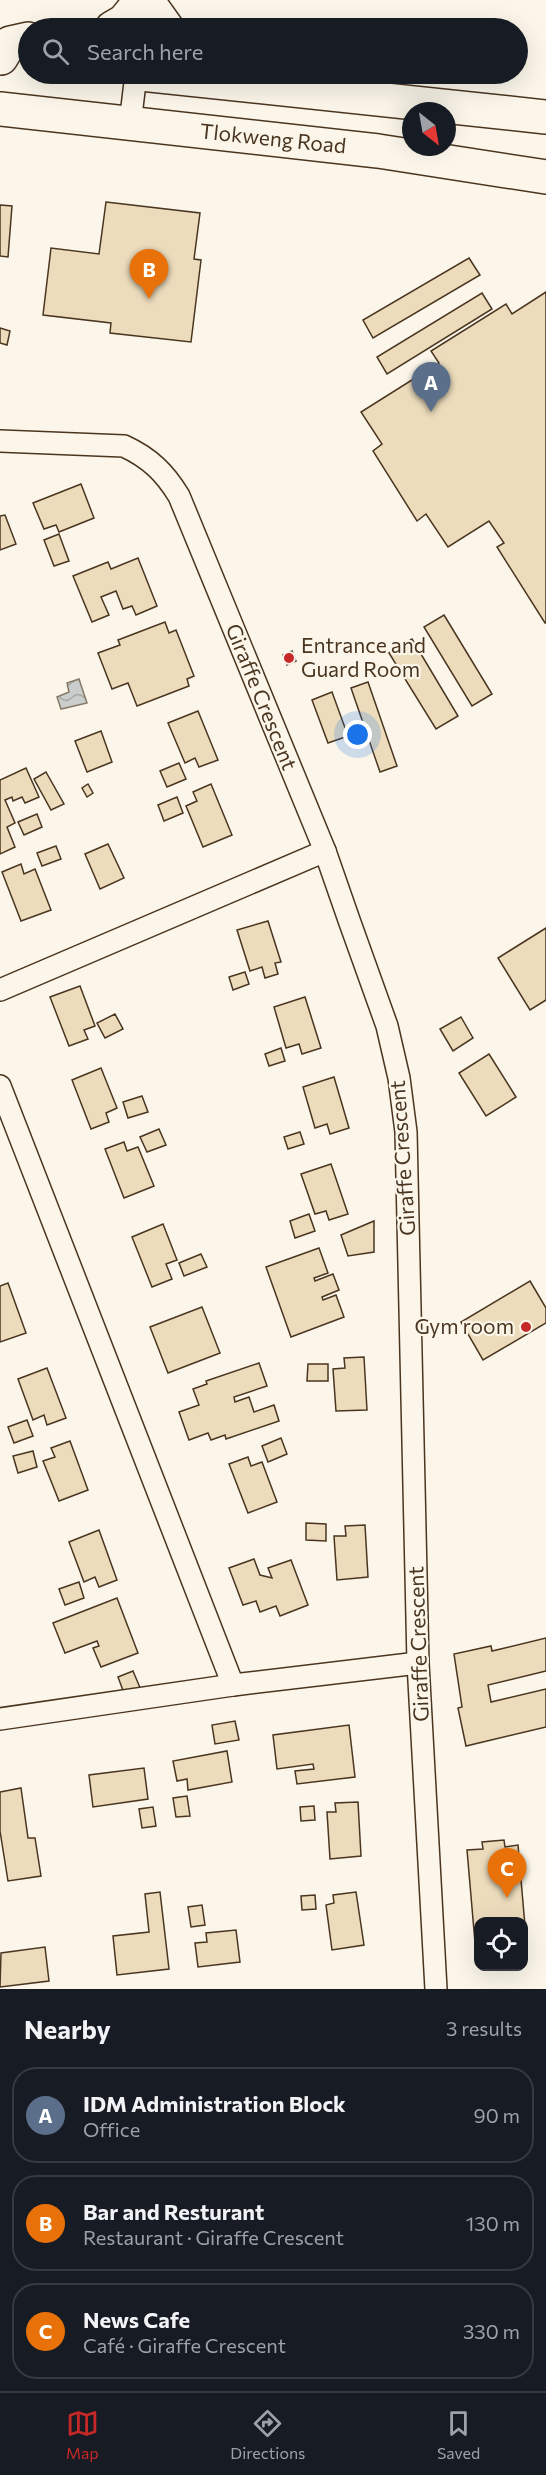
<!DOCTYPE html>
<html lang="en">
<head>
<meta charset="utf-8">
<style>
  body { margin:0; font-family:Commissioner,sans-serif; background:#242831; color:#f1f3f6 }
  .controls { position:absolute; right:18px; bottom:18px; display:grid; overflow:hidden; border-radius:12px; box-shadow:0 6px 24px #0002 }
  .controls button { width:54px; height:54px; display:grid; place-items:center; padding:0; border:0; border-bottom:2px solid #363941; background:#171b24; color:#f1f3f6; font:30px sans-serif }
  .compass { position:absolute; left:402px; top:102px; width:54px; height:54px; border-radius:50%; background:#171b24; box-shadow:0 6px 24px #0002; rotate:149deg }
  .you { position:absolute; left:358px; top:735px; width:21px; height:21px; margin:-15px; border:4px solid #fff; border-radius:50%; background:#1a73e8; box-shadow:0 0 0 9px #1a73e833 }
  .badge { display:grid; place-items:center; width:39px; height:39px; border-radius:50%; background:#c62828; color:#fff; font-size:20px; font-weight:700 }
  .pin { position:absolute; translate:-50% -50px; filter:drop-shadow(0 2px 3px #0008) }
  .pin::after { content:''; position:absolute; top:32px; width:21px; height:18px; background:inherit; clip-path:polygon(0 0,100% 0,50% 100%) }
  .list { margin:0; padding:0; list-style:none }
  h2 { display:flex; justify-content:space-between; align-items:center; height:78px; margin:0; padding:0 24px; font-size:26px }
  h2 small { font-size:20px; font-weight:400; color:#9ea1a6 }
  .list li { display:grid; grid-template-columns:39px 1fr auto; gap:18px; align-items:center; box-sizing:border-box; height:96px; margin:0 12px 12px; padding:0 12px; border:2px solid #363941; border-radius:24px }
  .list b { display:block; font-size:22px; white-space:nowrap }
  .list p { margin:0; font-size:20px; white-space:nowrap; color:#9ea1a6 }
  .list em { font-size:20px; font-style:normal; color:#9ea1a6 }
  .icon { flex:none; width:33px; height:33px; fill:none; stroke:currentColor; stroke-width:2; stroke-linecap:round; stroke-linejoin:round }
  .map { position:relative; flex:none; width:546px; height:1989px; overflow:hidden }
  .search { position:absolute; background:#171b24; box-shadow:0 6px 24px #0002; left:18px; right:18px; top:18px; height:66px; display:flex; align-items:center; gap:15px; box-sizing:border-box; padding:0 21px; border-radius:33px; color:#9ea1a6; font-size:22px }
  .sheet { height:402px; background:#171b24 }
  nav { display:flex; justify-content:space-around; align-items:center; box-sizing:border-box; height:84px; border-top:2px solid #363941; background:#171b24; font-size:16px; color:#9ea1a6 }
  nav a { display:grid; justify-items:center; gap:3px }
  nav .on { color:#c62828 }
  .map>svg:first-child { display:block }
  .water { fill:url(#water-waves); stroke:#887966; stroke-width:1.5 }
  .building { fill:#ecdcbc; stroke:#4a3520; stroke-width:1.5 }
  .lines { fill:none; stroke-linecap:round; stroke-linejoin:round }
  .minor-casing { stroke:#4a3520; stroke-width:24 }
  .primary-casing { stroke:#4a3520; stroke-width:36 }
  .minor { stroke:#fbf6e9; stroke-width:21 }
  .primary { stroke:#fbf6e9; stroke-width:33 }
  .poi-dot { fill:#c62828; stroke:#fbf6e9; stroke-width:2 }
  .labels { text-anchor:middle; stroke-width:4.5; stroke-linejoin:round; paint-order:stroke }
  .street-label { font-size:21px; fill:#4a3520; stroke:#fbf6e9 }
  .poi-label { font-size:21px; fill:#4a3520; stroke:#fbf6e9; text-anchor:start }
</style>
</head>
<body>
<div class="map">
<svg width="546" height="1989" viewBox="0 0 546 1989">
  <defs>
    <pattern id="water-waves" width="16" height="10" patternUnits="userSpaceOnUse" patternTransform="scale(1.5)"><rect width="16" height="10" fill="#c9cecd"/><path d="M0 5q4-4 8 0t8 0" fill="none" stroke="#a5a8a6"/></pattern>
  </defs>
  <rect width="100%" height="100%" fill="#fbf6e9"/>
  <polygon class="water" points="79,679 87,703 61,709 57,697 69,692 67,683"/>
  <g class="building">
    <polygon points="106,202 200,213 194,259 201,260 191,342 110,333 111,323 43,315 51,248 99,254"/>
    <polygon points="0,205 12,206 8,257 0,256"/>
    <polygon points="469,258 480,275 373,338 363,320"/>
    <polygon points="546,292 546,623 545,623 497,547 504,543 489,521 448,547 426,514 417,521 373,451 382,444 361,412 439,363 431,351 506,304 512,314"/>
    <polygon points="482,293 492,309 387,374 377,357"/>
    <polygon points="0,328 10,331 7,345 0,343"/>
    <polygon points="81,484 94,518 59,532 56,525 44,529 33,503"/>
    <polygon points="5,515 16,544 0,550 0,516"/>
    <polygon points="59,534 69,561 54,566 44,540"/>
    <polygon points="138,558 157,606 136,615 132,606 123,609 116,591 101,597 109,615 92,622 73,576 108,562 111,569"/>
    <polygon points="444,615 492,694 472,706 424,627"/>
    <polygon points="165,622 169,633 176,630 194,676 187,679 189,686 137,706 128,683 112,689 98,653 120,645 118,640"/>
    <polygon points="412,639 458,716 436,729 389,653"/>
    <polygon points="292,651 296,661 287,665 283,655"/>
    <polygon points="368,682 397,766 380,772 351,688"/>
    <polygon points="332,692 348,736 328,743 312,700"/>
    <polygon points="198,711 218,760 199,767 195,758 185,763 168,723"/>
    <polygon points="101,731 112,762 87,772 75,741"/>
    <polygon points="179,763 186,779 167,787 160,771"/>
    <polygon points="26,768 39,797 25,803 22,797 13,801 12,797 5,800 15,823 7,827 15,847 0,854 0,780"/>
    <polygon points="46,772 64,804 51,810 34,779"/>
    <polygon points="88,784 93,793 87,797 82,788"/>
    <polygon points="211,784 232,835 203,847 186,806 197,801 193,792"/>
    <polygon points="177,797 183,813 164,821 158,805"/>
    <polygon points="37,814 42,827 24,835 18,822"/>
    <polygon points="108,844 124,878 100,889 85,854"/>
    <polygon points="56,846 61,859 42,866 37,853"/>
    <polygon points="21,864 24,874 35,869 51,910 21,921 2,872"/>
    <polygon points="268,921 281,962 275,963 278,974 265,978 262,967 250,971 237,930"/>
    <polygon points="546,928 546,1000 530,1010 498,958"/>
    <polygon points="245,972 249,984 233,990 229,977"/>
    <polygon points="80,986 95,1026 84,1030 88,1039 69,1046 50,997"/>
    <polygon points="305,997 321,1048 302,1054 299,1044 286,1048 274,1007"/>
    <polygon points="115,1014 123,1029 105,1038 97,1023"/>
    <polygon points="461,1017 473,1038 453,1051 440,1029"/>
    <polygon points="281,1048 285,1061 269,1066 265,1054"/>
    <polygon points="489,1054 516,1097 486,1116 459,1073"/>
    <polygon points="101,1068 117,1108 106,1113 109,1122 91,1129 72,1080"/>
    <polygon points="334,1077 349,1128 330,1134 327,1124 315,1128 303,1087"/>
    <polygon points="142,1096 148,1112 128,1118 123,1102"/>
    <polygon points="159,1129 166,1145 147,1152 140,1137"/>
    <polygon points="300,1132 304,1144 288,1149 284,1137"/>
    <polygon points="124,1142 127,1151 138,1147 154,1186 124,1198 105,1149"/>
    <polygon points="331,1164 348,1214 329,1220 326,1211 315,1214 301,1174"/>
    <polygon points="309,1214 315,1231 295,1238 290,1221"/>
    <polygon points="374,1221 374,1252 348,1256 341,1235"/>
    <polygon points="163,1224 177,1260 166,1264 172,1279 152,1287 132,1237"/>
    <polygon points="319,1248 328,1273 314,1278 315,1281 333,1274 339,1290 322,1297 323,1300 336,1295 344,1317 291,1337 266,1267"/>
    <polygon points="201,1254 207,1267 184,1276 179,1263"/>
    <polygon points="530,1281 546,1308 546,1323 483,1360 461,1322"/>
    <polygon points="8,1283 26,1333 0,1342 0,1286"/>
    <polygon points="202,1307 220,1353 168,1373 150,1327"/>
    <polygon points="364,1357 367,1410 336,1411 333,1369 345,1368 344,1358"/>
    <polygon points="259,1363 267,1386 234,1397 235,1402 249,1397 254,1412 274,1405 279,1421 226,1439 225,1435 211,1440 208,1433 189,1440 179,1412 199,1405 193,1389 207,1384 206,1381"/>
    <polygon points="308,1364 328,1364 328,1381 307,1381"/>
    <polygon points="47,1368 66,1418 47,1425 44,1415 33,1420 18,1379"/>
    <polygon points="27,1420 33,1436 14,1443 8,1427"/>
    <polygon points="281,1438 287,1454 268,1462 262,1446"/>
    <polygon points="70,1441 88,1490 59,1501 43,1461 55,1457 51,1448"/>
    <polygon points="33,1451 37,1467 18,1473 13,1456"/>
    <polygon points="248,1457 251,1466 262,1462 277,1502 248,1513 229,1464"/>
    <polygon points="306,1523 326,1524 326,1541 306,1540"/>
    <polygon points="365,1525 368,1577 337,1580 334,1536 346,1536 345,1526"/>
    <polygon points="99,1530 117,1580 99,1587 95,1577 84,1582 69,1542"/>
    <polygon points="254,1559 260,1575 272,1578 268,1568 291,1560 308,1605 280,1616 276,1606 260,1612 256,1601 243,1605 229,1568"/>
    <polygon points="79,1582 84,1598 65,1605 59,1589"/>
    <polygon points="117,1598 138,1653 101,1667 93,1648 99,1646 97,1641 65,1653 53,1623"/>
    <polygon points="546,1638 546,1671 488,1685 491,1702 546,1689 546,1727 466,1746 458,1708 462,1707 454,1654 491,1646 492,1651"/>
    <polygon points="133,1671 141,1690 125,1696 118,1677"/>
    <polygon points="235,1721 239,1740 215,1744 212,1725"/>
    <polygon points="349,1725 355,1777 297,1784 295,1771 314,1769 313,1764 277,1769 273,1735"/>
    <polygon points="227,1751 232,1782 188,1790 187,1779 177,1781 173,1761"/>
    <polygon points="144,1768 148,1799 93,1807 89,1775"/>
    <polygon points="21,1788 28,1838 35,1838 41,1876 8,1881 0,1831 0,1792"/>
    <polygon points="187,1796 190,1816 176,1817 173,1798"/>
    <polygon points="358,1802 361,1856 330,1859 327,1812 336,1812 335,1803"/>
    <polygon points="314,1806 315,1820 301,1821 300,1807"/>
    <polygon points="153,1807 156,1826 142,1828 139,1809"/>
    <polygon points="504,1840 505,1847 518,1845 527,1949 524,1950 524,1922 478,1922 478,1954 476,1954 467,1850 483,1849 482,1842"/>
    <polygon points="160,1892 169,1969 117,1975 113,1936 149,1932 145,1894"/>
    <polygon points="356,1892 364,1945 332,1950 326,1905 334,1903 333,1895"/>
    <polygon points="315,1895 316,1909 302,1910 301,1896"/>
    <polygon points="202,1905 205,1925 191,1927 188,1907"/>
    <polygon points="236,1930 240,1962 198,1967 195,1943 207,1942 206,1933"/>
    <polygon points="45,1947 49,1981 0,1987 1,1953"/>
  </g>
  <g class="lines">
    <defs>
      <g id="minor">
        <polyline points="130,124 136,74"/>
        <path d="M 0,441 L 124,446 C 150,458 165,473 179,496 L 325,851 L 349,920 L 387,1026 L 399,1078 L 406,1132 L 418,1663 L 436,1989"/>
        <polyline points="0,990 325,851"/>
        <polyline points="0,1086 233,1685"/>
        <polyline points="0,1719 233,1685 418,1663"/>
      </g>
      <g id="primary">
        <polyline points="147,0 167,28"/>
        <polyline points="112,28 124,21 141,0"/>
        <polyline points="1,58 10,43 28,39"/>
        <polyline points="141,74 546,117"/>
        <polyline points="0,109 378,151 546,177"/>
      </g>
    </defs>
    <use href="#minor" class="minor-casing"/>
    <use href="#primary" class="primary-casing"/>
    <use href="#minor" class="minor"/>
    <use href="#primary" class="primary"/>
  </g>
  <g class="poi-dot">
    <circle cx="289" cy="658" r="6"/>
    <circle cx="526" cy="1327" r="6"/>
  </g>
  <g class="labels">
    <g class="street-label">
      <text transform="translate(273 139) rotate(6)" y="7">Tlokweng Road</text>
      <text transform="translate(261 697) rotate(68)" y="7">Giraffe Crescent</text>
      <text transform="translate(403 1158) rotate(-94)" y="7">Giraffe Crescent</text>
      <text transform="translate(419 1644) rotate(-92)" y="7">Giraffe Crescent</text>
    </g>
    <g class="poi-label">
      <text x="301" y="653">Entrance and<tspan x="301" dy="24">Guard Room</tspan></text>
      <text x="514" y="1334" text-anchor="end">Gym room</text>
    </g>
  </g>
</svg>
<div class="controls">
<button><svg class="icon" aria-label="locate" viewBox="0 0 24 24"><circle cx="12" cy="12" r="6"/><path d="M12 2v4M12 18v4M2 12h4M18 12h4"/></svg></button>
</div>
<svg class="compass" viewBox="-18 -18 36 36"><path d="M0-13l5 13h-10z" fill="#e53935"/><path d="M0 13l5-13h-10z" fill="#9ea1a6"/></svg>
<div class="you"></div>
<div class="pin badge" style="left:431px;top:412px;background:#5c6f8a">A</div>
<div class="pin badge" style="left:149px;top:299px;background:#e8710a">B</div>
<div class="pin badge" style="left:507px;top:1898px;background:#e8710a">C</div>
<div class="search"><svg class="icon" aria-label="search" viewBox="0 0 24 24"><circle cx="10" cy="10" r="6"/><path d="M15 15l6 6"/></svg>Search here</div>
</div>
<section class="sheet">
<h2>Nearby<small>3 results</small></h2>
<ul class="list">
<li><span class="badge" style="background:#5c6f8a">A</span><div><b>IDM Administration Block</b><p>Office</p></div><em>90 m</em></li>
<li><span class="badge" style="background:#e8710a">B</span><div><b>Bar and Resturant</b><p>Restaurant · Giraffe Crescent</p></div><em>130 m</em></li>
<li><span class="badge" style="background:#e8710a">C</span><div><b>News Cafe</b><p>Café · Giraffe Crescent</p></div><em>330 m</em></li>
</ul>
</section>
<nav>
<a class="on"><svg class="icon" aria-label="map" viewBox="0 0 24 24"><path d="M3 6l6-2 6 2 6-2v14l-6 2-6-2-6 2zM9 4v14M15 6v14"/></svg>Map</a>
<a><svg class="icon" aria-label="directions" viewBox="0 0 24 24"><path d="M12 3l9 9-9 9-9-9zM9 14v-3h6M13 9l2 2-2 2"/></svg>Directions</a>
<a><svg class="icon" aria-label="saved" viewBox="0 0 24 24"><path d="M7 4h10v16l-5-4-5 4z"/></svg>Saved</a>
</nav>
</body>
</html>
